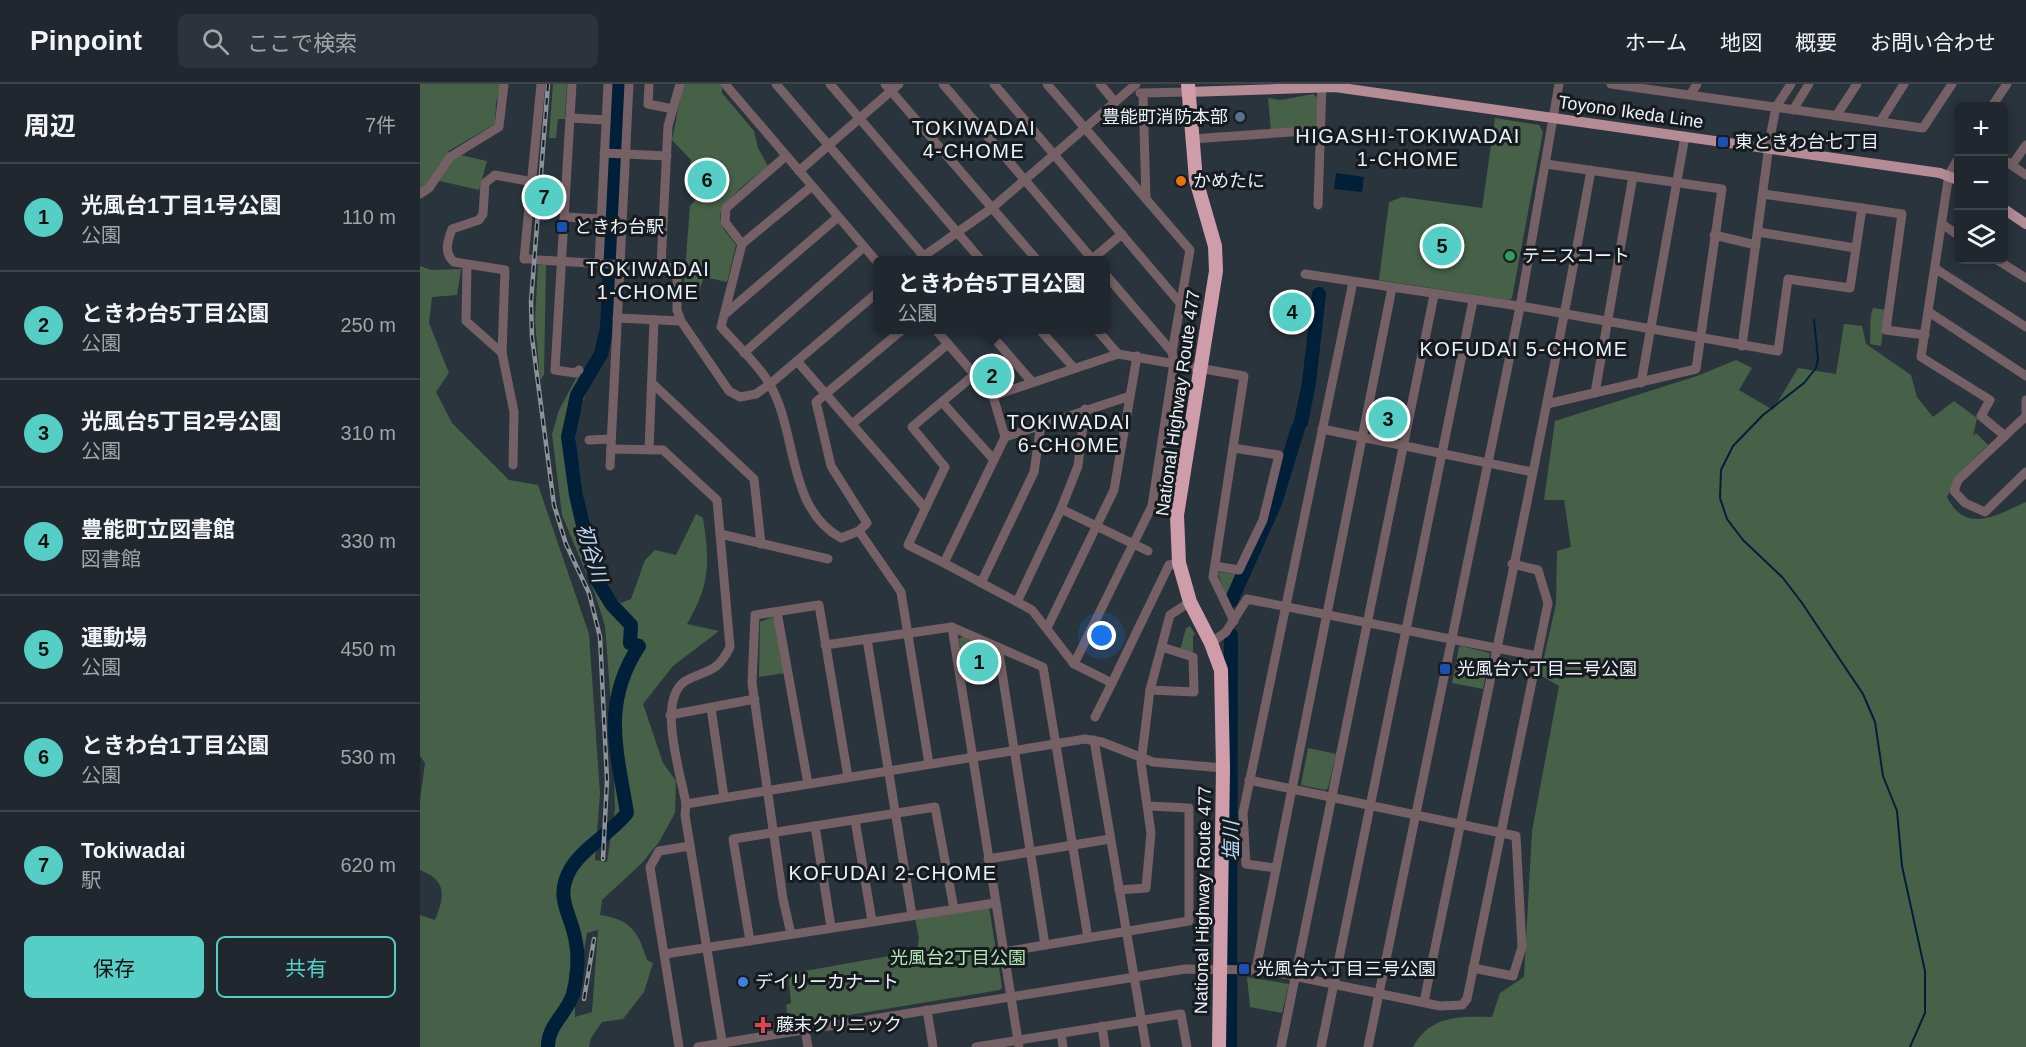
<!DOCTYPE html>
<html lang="ja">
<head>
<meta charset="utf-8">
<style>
  body { margin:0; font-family:Arial,"Noto Sans JP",sans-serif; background:#2d333a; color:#f1f3f6 }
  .controls { position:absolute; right:18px; top:18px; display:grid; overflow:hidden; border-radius:9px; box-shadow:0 3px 15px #0003 }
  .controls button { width:54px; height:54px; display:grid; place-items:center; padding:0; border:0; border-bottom:2px solid #3d444a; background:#20272e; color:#f1f3f6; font:30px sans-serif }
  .you { position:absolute; left:682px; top:552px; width:21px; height:21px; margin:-15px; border:4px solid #fff; border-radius:50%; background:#1a73e8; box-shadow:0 0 0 9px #1a73e833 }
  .badge { display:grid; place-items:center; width:39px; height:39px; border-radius:50%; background:#55cec5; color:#111; font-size:20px; font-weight:700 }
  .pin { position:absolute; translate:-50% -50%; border:3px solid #fff; box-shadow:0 2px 6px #0006 }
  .popup { position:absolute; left:453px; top:172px; width:237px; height:78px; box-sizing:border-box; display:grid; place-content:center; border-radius:9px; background:#20272e; filter:drop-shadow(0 2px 4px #0005); font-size:20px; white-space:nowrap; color:#a2a5aa }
  .popup b { font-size:22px; color:#f1f3f6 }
  .popup::after { content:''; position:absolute; left:50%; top:100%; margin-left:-12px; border:12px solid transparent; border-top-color:#20272e }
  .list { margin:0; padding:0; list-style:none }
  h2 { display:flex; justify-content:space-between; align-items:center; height:78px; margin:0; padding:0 24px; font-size:26px }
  h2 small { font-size:20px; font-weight:400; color:#a2a5aa }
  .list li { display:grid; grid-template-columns:39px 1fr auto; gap:18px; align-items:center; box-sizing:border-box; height:108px; padding:0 24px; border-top:2px solid #3d444a }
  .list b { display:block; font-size:22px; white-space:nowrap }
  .list p { margin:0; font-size:20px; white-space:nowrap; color:#a2a5aa }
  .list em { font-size:20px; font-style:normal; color:#a2a5aa }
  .actions { display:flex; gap:12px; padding:18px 24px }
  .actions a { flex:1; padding:14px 0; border:2px solid #55cec5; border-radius:9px; text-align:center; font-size:21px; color:#55cec5 }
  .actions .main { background:#55cec5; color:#111 }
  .icon { flex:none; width:33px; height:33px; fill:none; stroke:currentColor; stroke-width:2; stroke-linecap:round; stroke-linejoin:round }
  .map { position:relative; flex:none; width:1606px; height:963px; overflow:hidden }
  header { display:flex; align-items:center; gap:36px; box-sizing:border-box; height:84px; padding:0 30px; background:#20272e; border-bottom:2px solid #3d444a }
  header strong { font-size:28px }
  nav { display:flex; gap:33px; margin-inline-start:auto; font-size:21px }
  .search { width:420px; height:54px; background:#2d333a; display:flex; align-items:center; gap:15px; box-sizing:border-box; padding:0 21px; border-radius:9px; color:#a2a5aa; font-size:22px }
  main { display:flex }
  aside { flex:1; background:#20272e }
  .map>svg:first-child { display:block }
  .green { fill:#476148; fill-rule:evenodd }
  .water { fill:#001f38 }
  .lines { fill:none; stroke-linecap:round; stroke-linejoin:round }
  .stream { stroke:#001f38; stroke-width:2 }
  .river { stroke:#001f38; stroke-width:14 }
  .minor { stroke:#756065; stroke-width:9 }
  .major { stroke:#b58c96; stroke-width:10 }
  .highway { stroke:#cf9da9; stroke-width:14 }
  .rail-casing { stroke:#8a929a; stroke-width:4.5 }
  .rail { stroke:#161b1f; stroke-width:2; stroke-dasharray:7; stroke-linecap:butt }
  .service-dot { fill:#5c6f8a; stroke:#161b1f; stroke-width:2 }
  .transit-dot { fill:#1a4fb4; stroke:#161b1f; stroke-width:2 }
  .food-dot { fill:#e8710a; stroke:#161b1f; stroke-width:2 }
  .leisure-dot { fill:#2e9e5b; stroke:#161b1f; stroke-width:2 }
  .shop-dot { fill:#3f7fe0; stroke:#161b1f; stroke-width:2 }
  .health-dot { fill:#e0444e; stroke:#161b1f; stroke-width:2 }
  .labels { text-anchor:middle; stroke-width:6; stroke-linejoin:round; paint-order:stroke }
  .street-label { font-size:18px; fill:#ebf1f8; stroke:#161b1f }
  .poi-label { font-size:18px; fill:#ebf1f8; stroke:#161b1f; text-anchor:start }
  .park-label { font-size:18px; fill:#b1e8b3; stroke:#161b1f }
  .neighbourhood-label { font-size:20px; letter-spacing:1.5px; fill:#ebf1f8; stroke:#161b1f }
  .water-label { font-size:20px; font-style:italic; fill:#b8d9f7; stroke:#161b1f }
</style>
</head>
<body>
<header>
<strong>Pinpoint</strong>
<div class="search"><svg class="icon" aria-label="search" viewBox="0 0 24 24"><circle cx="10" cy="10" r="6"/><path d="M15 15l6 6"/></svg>ここで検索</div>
<nav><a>ホーム</a><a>地図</a><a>概要</a><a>お問い合わせ</a></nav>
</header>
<main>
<aside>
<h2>周辺<small>7件</small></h2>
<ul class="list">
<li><span class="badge">1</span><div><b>光風台1丁目1号公園</b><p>公園</p></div><em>110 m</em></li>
<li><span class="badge">2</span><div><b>ときわ台5丁目公園</b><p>公園</p></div><em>250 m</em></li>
<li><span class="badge">3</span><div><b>光風台5丁目2号公園</b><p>公園</p></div><em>310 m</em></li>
<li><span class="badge">4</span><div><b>豊能町立図書館</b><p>図書館</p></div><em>330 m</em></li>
<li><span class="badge">5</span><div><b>運動場</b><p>公園</p></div><em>450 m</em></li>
<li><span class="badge">6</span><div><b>ときわ台1丁目公園</b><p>公園</p></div><em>530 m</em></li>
<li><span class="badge">7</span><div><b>Tokiwadai</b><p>駅</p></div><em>620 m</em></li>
</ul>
<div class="actions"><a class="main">保存</a><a>共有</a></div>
</aside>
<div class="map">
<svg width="1606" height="963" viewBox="0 0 1606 963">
  <rect width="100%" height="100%" fill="#2a343d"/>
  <g class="green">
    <polygon points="0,0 81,0 76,19 75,40 27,68 67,77 59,106 20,97 0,106"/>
    <polygon points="133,0 147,0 145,35 138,35 136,54 129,54"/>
    <path d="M 263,0 L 302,0 L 302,9 L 334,47 L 338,64 L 348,82 C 335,93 301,116 300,133 C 299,143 311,153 316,161 L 307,198 L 284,193 L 279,207 L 264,200 L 270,122 L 279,112 L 298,103 L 299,100 L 277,110 L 275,92 L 269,92 L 271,76 L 252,56 Z"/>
    <polygon points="893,10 898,14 896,41 892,45 851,47 848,14 860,16"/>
    <polygon points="1075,34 1119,41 1123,48 1092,214 1089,216 959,196 969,118 982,113 1062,124"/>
    <polygon points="118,181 126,181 124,291 120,296 115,236"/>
    <path d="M 0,182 L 11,186 L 41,185 L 37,211 L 12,213 L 9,239 L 29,289 L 16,308 L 32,339 L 89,396 L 118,401 L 169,550 L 180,710 L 175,776 L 187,778 L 195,725 L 192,634 L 185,542 L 175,510 L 142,431 L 132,350 L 139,326 L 160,287 L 175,290 C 166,307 159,326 156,346 C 153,365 160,382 162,401 C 168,442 165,491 201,519 L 211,515 L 225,476 L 235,466 L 256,471 L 276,430 L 283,434 C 290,478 290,501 267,540 L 299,547 L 253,582 L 223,620 L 243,679 L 256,697 L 255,729 L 239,758 L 222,779 L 182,816 L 180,831 C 210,835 218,847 227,876 L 233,879 L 224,908 L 203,935 L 182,938 L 171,954 L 169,963 L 0,963 L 0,831 L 15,836 C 25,811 27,797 0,786 L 0,716 L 5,679 L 0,672 ZM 178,846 L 172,928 L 155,933 L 155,920 L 167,849 Z"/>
    <path d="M 1453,224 L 1466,226 L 1461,262 L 1450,260 C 1451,248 1449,234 1453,224 Z"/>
    <path d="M 1424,240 L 1442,242 L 1446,260 L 1491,291 L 1497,313 L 1513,333 L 1534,317 L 1557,334 L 1553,352 L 1556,349 L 1568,361 L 1537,391 L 1527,413 C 1546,451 1577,431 1606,418 L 1606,963 L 993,963 C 1010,931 1040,932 1072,933 L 1080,909 L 1104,893 L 1112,747 L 1139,602 L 1120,591 L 1136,520 L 1137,467 L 1151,463 L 1144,416 L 1124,416 L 1135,337 L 1277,292 L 1316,276 L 1332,284 L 1319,306 L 1353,326 L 1378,284 L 1416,290 Z"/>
    <polygon points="566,273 590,300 572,304 554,283"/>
    <polygon points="957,316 987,322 979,354 953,350 950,347"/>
    <polygon points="800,488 821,491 808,517 798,490"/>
    <polygon points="352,533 355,535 365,589 339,593 340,538"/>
    <polygon points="770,542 775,550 773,552 773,569 760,566 766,544"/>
    <polygon points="543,552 574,566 578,591 546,598 539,555"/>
    <polygon points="1041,562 1070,569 1063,605 1032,599 1039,563"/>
    <polygon points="888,664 916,670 908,704 905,706 881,701"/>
    <polygon points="569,823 582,903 580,906 369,941 366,921 371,919 368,890 497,867 499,854 495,834"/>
    <polygon points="827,893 869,900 862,929 830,923"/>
  </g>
  <polygon class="water" points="916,89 944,93 942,108 914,105"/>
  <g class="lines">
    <polyline class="stream" points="1394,236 1398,274 1396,284 1384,299 1343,331 1313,362 1301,386 1300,414 1307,435 1323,456 1363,494 1382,519 1443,610 1455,638 1463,692 1477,727 1482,782 1505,887 1505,929 1490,963"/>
    <g class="river">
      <polyline points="881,338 889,299 899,210"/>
      <polyline points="811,517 855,419 878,344"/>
      <path d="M 128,963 C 127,942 148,928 153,910 C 157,895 159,873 156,859 C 152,829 133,815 151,784 C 163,764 192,748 207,729 C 197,667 181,620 219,562 L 210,559 L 211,541 L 192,521 L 175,493 L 156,411 L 148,353 L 157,311 L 181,270 L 187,244 L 198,0"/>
      <polyline points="810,963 811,551"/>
    </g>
    <g class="minor">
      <polyline points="152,0 135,286 155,289 159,286"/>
      <polyline points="229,0 228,20 253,25"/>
      <polyline points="305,0 458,179"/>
      <polyline points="356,0 507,176"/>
      <polyline points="410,0 561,176"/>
      <polyline points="465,0 617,176"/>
      <polyline points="523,0 673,176"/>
      <polyline points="574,0 760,219"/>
      <polyline points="627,0 770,166 752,268 754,279 732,422 654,580"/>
      <polyline points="680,0 695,18"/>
      <polyline points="1191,0 1503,44 1532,0"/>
      <polyline points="720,9 768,8"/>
      <polyline points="723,10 726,115"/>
      <polyline points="1270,11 1277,0"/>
      <polyline points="1572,22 1587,0"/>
      <polyline points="1373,26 1389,0"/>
      <polyline points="1416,32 1437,0"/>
      <polyline points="150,34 186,36"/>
      <polyline points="1460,38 1484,0"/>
      <polyline points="772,55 900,46"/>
      <polyline points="184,69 247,72"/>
      <path d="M 366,72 L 306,124 L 305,138 L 322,160 L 301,243 C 317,261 337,279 349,299 C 378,347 366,424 421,454 L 439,447"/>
      <polyline points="1538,75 1529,90 1501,273 1570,316 1561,332 1585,352"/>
      <polyline points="1584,76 1606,91"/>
      <polyline points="1126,80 1302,105 1276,285 1127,320"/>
      <polyline points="1592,81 1606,61"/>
      <polyline points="379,87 479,0"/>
      <polyline points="0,110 9,104 30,73 79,43 84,0"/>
      <polyline points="1343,110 1442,124"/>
      <polyline points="898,121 902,0"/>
      <polyline points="146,133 180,135"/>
      <polyline points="1522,140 1538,151"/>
      <polyline points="1338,148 1435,164"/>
      <polyline points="1294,151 1336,161"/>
      <polyline points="322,160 392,102"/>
      <polyline points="111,175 104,175 121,0"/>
      <polyline points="119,176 257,184 257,226 261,237 309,307 320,313 336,310 350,300 458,208"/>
      <polyline points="498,176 572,124 716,0"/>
      <polyline points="671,176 702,150"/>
      <polyline points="1577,176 1606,194"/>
      <polyline points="179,179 188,0"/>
      <polyline points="47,180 46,237 82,269 94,328 93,381"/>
      <polyline points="241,182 248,42 260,0"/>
      <polyline points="1516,185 1606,243"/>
      <polyline points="885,190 1106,223 1358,267 1368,195 1430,204 1442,124 1482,130 1466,246 1505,251"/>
      <polyline points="686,191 752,268"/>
      <polyline points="1509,228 1606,292"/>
      <polyline points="304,231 418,133"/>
      <polyline points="197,234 261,237"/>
      <polyline points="482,246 396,318 411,382 447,439 439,447 481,508 509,680"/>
      <polyline points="516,246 573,312 585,353 524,479 612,526 654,580 692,599 749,481 759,479"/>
      <polyline points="567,246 612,298"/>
      <polyline points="620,246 654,284"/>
      <polyline points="677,246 698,270"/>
      <polyline points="1322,262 1350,54 1356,23 1371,0"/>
      <path d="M 82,269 L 85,186 L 34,178 C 23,169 28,156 32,145 L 59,136 L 63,130 L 65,99 L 75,91 L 113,98"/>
      <polyline points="324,269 444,163"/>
      <polyline points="377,277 505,424"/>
      <polyline points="1221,299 1265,52"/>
      <polyline points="233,300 334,395 341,460"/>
      <polyline points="1175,309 1213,92"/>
      <polyline points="573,312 698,270 824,292 793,493 814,537"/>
      <polyline points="1606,316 1606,332"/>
      <polyline points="522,318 574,376"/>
      <polyline points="1606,332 1538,396 1534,407 1545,419 1565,428 1606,388"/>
      <polyline points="432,340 528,260"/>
      <polyline points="902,345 1112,388"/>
      <polyline points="585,353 710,312"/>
      <polyline points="169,356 191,355"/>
      <path d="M 191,365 L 243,366 L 297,416 L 310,563 C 298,587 291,585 269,595 C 234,610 261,690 266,720"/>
      <polyline points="229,366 234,236"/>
      <polyline points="190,382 209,0"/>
      <polyline points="641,425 658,382 665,325"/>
      <polyline points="300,450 408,475"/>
      <polyline points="524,479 488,461 525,383 492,343 554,291"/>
      <polyline points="795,482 819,486 843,436 859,371 813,364"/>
      <polyline points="561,499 614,388 621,340"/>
      <polyline points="597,518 641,425 728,467"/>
      <polyline points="357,528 388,700"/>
      <polyline points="532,543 599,963"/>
      <polyline points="627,544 694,406 717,272"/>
      <polyline points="447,555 492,831"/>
      <polyline points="791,559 806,548 827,515 1117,572"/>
      <polyline points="405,561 532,543 623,583 668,854"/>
      <polyline points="578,563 625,861"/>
      <polyline points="730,606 774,608 773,573 742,563"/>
      <polyline points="291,624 304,713"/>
      <polyline points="250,631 335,615"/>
      <polyline points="675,633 692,599"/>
      <polyline points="674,656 726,963"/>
      <polyline points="829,696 1096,752 1102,863 1093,892 1053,884"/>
      <polyline points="435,736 452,837"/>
      <polyline points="395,742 411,843"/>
      <polyline points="568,775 690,755"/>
      <polyline points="856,784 826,780 823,729 933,198"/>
      <polyline points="699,806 726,804 731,749 721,679 730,606 750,531 770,518"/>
      <polyline points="371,850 363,815 332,599 335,531 399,521 428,693"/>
      <polyline points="330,857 313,755 515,723 534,825"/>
      <polyline points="583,868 769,837 769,724 728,722"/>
      <polyline points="245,870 575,819"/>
      <polyline points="836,885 972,204"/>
      <path d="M 1004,918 C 1060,641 1121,364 1171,86"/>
      <polyline points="507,926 513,963"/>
      <polyline points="682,942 685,963"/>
      <polyline points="385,946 388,963"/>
      <polyline points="641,949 643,963"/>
      <polyline points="259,963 230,783 239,767 270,762"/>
      <polyline points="278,963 765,885 844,886 1020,922 1042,921 1047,915 1128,519 1118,486 1092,480"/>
      <polyline points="303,963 265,731 266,720 665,655 682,658 733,678 803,684"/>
      <polyline points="556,963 761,930 767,963"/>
      <polyline points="861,963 1014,211"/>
      <polyline points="901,963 1053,217"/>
      <polyline points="948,963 1100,223 1139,0"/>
    </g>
    <g class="major">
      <polyline points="768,8 915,3 1520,89 1538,96"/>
      <polyline points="1584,125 1606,140"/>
    </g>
    <polyline class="highway" points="768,0 776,96 795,162 796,187 757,431 759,479 770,518 791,559 801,586 803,684 799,963"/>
    <defs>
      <g id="rail">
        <polyline points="128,0 111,218 112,253 134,421 146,460 169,509 180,553 187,696 183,775"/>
        <polyline points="164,915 174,855"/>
      </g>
    </defs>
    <use href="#rail" class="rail-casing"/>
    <use href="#rail" class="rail"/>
  </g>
  <circle class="service-dot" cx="820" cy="33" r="6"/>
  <g class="transit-dot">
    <rect x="1297" y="52" width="12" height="12" rx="3"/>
    <rect x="136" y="137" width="12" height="12" rx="3"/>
    <rect x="1019" y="579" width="12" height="12" rx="3"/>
    <rect x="818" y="879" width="12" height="12" rx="3"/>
  </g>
  <circle class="food-dot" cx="761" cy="97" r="6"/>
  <circle class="leisure-dot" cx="1090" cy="172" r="6"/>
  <circle class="shop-dot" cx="323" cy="898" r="6"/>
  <path class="health-dot" d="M340 932h6v6h6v6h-6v6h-6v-6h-6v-6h6z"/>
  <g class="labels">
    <g class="street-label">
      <text transform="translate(1211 28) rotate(8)" y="6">Toyono Ikeda Line</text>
      <text transform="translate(758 319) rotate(-82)" y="6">National Highway Route 477</text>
      <text transform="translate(783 816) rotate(-89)" y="6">National Highway Route 477</text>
    </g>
    <g class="poi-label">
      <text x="808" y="39" text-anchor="end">豊能町消防本部</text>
      <text x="1315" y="64">東ときわ台七丁目</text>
      <text x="773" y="103">かめたに</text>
      <text x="154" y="149">ときわ台駅</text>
      <text x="1102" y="178">テニスコート</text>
      <text x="1037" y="591">光風台六丁目二号公園</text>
      <text x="836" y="891">光風台六丁目三号公園</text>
      <text x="335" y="904">デイリーカナート</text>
      <text x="356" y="947">藤末クリニック</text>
    </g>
    <g class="park-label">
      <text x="538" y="880">光風台2丁目公園</text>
    </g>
    <g class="neighbourhood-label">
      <text x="554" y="51">TOKIWADAI<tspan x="554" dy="23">4-CHOME</tspan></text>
      <text x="988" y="59">HIGASHI-TOKIWADAI<tspan x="988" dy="23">1-CHOME</tspan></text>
      <text x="228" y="192">TOKIWADAI<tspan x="228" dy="23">1-CHOME</tspan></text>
      <text x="1104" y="272">KOFUDAI 5-CHOME</text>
      <text x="649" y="345">TOKIWADAI<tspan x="649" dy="23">6-CHOME</tspan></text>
      <text x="473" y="796">KOFUDAI 2-CHOME</text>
    </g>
    <g class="water-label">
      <text transform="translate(172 469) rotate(73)" y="7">初谷川</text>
      <text transform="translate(811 757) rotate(-90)" y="7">塩川</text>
    </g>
  </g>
</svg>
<div class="controls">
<button>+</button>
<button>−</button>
<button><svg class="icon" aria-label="layers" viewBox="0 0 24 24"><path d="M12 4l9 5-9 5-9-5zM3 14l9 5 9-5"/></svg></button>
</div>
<div class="you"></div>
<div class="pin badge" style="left:559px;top:578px">1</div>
<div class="pin badge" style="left:572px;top:292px">2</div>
<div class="popup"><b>ときわ台5丁目公園</b>公園</div>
<div class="pin badge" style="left:968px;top:335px">3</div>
<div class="pin badge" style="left:872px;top:228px">4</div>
<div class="pin badge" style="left:1022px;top:162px">5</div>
<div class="pin badge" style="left:287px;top:96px">6</div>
<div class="pin badge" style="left:124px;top:113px">7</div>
</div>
</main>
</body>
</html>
